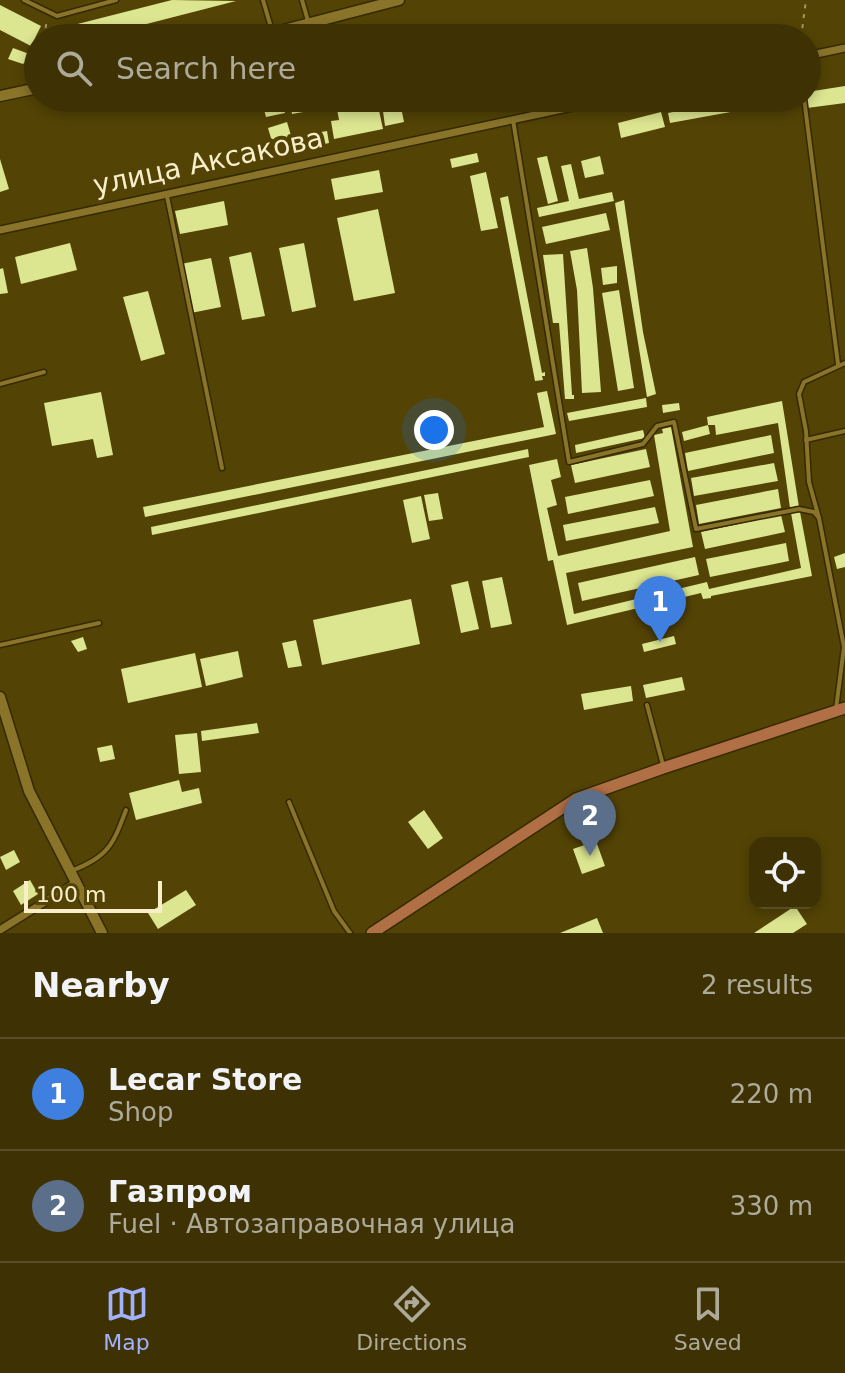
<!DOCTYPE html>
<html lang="en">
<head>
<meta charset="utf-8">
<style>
  body { margin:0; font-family:"DejaVu Sans",sans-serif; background:#493e13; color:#f1f3f6 }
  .controls { position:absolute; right:24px; bottom:24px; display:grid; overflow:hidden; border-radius:16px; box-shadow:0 4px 12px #0003 }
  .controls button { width:72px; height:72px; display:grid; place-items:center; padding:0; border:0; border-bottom:2px solid #574d26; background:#3e3204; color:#f1f3f6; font:40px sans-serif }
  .scale { position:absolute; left:24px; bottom:20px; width:138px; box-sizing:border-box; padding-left:8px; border:4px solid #f8eeca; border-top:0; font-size:22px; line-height:28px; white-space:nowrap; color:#f8eeca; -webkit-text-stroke:6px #534305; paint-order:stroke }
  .you { position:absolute; left:434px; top:430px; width:28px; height:28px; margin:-20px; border:6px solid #fff; border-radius:50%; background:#1a73e8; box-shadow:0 0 0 12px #1a73e833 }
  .badge { display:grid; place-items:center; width:52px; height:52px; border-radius:50%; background:#a1b2fd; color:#fff; font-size:26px; font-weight:700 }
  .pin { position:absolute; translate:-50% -66px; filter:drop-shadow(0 2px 4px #0008) }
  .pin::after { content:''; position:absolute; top:42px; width:28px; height:24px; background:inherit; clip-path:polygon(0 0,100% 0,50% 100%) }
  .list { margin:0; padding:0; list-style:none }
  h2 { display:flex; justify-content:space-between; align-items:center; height:104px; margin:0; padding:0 32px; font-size:34px }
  h2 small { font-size:26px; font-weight:400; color:#adaa9a }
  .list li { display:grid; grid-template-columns:52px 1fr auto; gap:24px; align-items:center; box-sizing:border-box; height:112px; padding:0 32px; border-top:2px solid #574d26 }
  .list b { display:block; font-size:30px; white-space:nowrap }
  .list p { margin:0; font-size:26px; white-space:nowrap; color:#adaa9a }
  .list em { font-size:26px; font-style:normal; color:#adaa9a }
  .icon { flex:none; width:44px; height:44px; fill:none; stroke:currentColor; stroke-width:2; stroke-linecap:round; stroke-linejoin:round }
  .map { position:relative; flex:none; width:845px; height:933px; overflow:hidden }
  .search { position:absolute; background:#3e3204; box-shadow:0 4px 12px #0003; left:24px; right:24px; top:24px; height:88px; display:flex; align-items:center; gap:20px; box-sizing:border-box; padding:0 28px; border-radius:44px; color:#adaa9a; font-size:30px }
  .sheet { height:328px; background:#3e3204 }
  nav { display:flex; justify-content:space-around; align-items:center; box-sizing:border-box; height:112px; border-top:2px solid #574d26; background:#3e3204; font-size:22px; color:#adaa9a }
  nav a { display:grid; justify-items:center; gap:4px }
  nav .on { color:#a1b2fd }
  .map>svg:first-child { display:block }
  .building { fill:#dce590 }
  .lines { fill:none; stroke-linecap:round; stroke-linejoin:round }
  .lane-casing { stroke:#352a01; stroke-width:7 }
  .street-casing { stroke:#352a01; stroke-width:10 }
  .secondary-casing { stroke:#352a01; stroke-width:13 }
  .primary-casing { stroke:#352a01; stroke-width:14 }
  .path { stroke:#a29564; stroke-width:2; stroke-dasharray:4 6; stroke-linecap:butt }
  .lane { stroke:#89742a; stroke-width:4 }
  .street { stroke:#89742a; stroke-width:7 }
  .secondary { stroke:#89742a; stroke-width:10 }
  .primary { stroke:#b16f45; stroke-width:11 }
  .labels { text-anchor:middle; stroke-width:8; stroke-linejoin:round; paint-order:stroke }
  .street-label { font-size:28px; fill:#f8eeca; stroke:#534305 }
</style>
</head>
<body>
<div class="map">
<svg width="845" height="933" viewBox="0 0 845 933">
  <rect width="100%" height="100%" fill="#534305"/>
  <g class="building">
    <polygon points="172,0 236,1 92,38 47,38 46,32"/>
    <polygon points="0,5 41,26 31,46 0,30"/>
    <polygon points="13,48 32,55 23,64 8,59"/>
    <polygon points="845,86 845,103 807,108 807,92"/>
    <polygon points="261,98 281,98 285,113 266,117"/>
    <polygon points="289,98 307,98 309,111 292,114"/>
    <polygon points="752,98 793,98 793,99 755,108"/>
    <polygon points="734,100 736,111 670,123 668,113"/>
    <polygon points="377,101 383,129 334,139 331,121 339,120 337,109"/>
    <polygon points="401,107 404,122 385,126 383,111"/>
    <polygon points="661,112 665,127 621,138 618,123"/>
    <polygon points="287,122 292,139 273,145 268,128"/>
    <polygon points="327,131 329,143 312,147 310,134"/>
    <polygon points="477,153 479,162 452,168 450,159"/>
    <polygon points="547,156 558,201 548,204 537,158"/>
    <polygon points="600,156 604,174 585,178 581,161"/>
    <polygon points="0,159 9,189 0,192"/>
    <polygon points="571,164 579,199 612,192 614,201 539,217 537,208 569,201 561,166"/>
    <polygon points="379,170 383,192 335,200 331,179"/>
    <polygon points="486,172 498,228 481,231 470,176"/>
    <polygon points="508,196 542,373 545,372 545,376 542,376 543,380 535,381 500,198"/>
    <polygon points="624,200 643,332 656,394 647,397 615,203"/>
    <polygon points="224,201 228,225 180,234 175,211"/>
    <polygon points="378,209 395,293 354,301 337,218"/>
    <polygon points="606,213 610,230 546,244 542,227"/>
    <polygon points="70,243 77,270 21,284 15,257"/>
    <polygon points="304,243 316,307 292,312 279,248"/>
    <polygon points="587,248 593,288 601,392 582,393 577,290 570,251"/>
    <polygon points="251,252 265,316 242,320 229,257"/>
    <polygon points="563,254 572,395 574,395 574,399 565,399 559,323 553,323 543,255"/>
    <polygon points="211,258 221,307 191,313 181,264"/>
    <polygon points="617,266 617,283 603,285 601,268"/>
    <polygon points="3,268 8,293 0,294 0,269"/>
    <polygon points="619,290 634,388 618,391 602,293"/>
    <polygon points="148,291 165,354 141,361 123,297"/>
    <polygon points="547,391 556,434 145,517 143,507 544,427 537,393"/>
    <polygon points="101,392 113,455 97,458 93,439 52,446 44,403"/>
    <polygon points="646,398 647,407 569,421 567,413"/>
    <polygon points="782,401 799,507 790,508 778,423 716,435 715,425 708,425 707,417"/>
    <polygon points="679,403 680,410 663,413 662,405"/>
    <polygon points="708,425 710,434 684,441 682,432"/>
    <polygon points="671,427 693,547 566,573 574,614 707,582 709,589 801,568 791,513 800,512 812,576 711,596 711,598 703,599 701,593 567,625 553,560 548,561 529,465 557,459 561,477 551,480 557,505 547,508 558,556 670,531 654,435 663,433 662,429"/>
    <polygon points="643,430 645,438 576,453 575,445"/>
    <polygon points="771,435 774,453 688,471 685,453"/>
    <polygon points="528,449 529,457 152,535 151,527"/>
    <polygon points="646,449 650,467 575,483 571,465"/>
    <polygon points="774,463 778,481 694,496 691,478"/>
    <polygon points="650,480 654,496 568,514 565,497"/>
    <polygon points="778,489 781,508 699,524 696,505"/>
    <polygon points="438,493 443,519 429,521 424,495"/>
    <polygon points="421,496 430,539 412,543 403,500"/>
    <polygon points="655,507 659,523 566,541 563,525"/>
    <polygon points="781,515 785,532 705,549 701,532"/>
    <polygon points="786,543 789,561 710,577 706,559"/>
    <polygon points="845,553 845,567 837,569 834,557"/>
    <polygon points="695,557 699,575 582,601 578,583"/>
    <polygon points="502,577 512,624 491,628 482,581"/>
    <polygon points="468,581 479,629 461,633 451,585"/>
    <polygon points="411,599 420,644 322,665 313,620"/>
    <polygon points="674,636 676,644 644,652 642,644"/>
    <polygon points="83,637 87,649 78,652 71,641"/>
    <polygon points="296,640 302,666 288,668 282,643"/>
    <polygon points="238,651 243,677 206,686 200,659"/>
    <polygon points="195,653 202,687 128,703 121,669"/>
    <polygon points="682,677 685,690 646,698 643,685"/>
    <polygon points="631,686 633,701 584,710 581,694"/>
    <polygon points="257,723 259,733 202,741 201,731"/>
    <polygon points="197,733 201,772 179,774 175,735"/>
    <polygon points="112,745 115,759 100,762 97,748"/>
    <polygon points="179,780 182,792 199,788 202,803 136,820 129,793"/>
    <polygon points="424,810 443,838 428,849 408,822"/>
    <polygon points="596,841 605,866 582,874 573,849"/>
    <polygon points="14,850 20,862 6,870 0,857"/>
    <polygon points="30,880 38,894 21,905 13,891"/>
    <polygon points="186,890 196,905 158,929 148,913"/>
    <polygon points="795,906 807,924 793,933 754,933"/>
    <polygon points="597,918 603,933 560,933"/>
  </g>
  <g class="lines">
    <defs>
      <g id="lane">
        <polyline points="24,0 57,16 116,0"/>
        <polyline points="263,0 272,31"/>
        <polyline points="302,0 308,21"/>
        <polyline points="804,98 838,364"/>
        <polyline points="513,120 569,462 643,444 657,426 674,422 696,529 799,509 814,512 819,518"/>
        <polyline points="167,196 222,468"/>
        <polyline points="0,384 44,372"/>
        <polyline points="806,440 845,431"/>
        <polyline points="0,645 99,623"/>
        <polyline points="647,705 663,765"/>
        <polyline points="836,709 844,647 819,518 809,482 806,431 799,394 804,382 845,363"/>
        <polyline points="289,802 334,911 350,933"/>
        <path d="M 71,871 C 108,857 113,845 126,810"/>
      </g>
      <g id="street">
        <polyline points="807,56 845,48"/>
        <polyline points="0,230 614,98"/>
        <polyline points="0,930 75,883"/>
      </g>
      <g id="secondary">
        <polyline points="253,38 399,0"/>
        <polyline points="0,96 38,88"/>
        <polyline points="0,697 29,791 102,933"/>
      </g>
      <polyline id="primary" points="372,933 576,799 663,768 845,708"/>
    </defs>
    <use href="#lane" class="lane-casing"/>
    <use href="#street" class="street-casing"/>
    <use href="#secondary" class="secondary-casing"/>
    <use href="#primary" class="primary-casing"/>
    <g class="path">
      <polyline points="44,38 47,19"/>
      <polyline points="801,38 806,0"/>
    </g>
    <use href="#lane" class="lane"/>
    <use href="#street" class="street"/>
    <use href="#secondary" class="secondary"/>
    <use href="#primary" class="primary"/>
  </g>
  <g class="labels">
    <g class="street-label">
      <text transform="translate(208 161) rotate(-12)" y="10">улица Аксакова</text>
    </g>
  </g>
</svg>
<div class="controls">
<button><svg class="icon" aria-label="locate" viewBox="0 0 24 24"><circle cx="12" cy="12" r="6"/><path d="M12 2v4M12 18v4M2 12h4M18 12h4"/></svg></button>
</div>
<div class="scale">100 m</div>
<div class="you"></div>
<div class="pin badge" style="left:660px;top:642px;background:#3f7fe0">1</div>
<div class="pin badge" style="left:590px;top:856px;background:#5c6f8a">2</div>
<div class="search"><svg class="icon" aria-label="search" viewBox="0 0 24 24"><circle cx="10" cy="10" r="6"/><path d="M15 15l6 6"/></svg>Search here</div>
</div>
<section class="sheet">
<h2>Nearby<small>2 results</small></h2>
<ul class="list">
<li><span class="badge" style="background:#3f7fe0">1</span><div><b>Lecar Store</b><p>Shop</p></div><em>220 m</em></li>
<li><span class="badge" style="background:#5c6f8a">2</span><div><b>Газпром</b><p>Fuel · Автозаправочная улица</p></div><em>330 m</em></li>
</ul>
</section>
<nav>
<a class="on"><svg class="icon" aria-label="map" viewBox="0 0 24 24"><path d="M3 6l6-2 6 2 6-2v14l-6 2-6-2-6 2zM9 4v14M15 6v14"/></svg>Map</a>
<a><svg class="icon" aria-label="directions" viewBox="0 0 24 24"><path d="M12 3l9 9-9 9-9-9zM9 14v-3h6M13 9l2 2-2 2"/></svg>Directions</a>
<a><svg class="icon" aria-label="saved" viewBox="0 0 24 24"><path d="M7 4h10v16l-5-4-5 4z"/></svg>Saved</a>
</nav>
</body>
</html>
